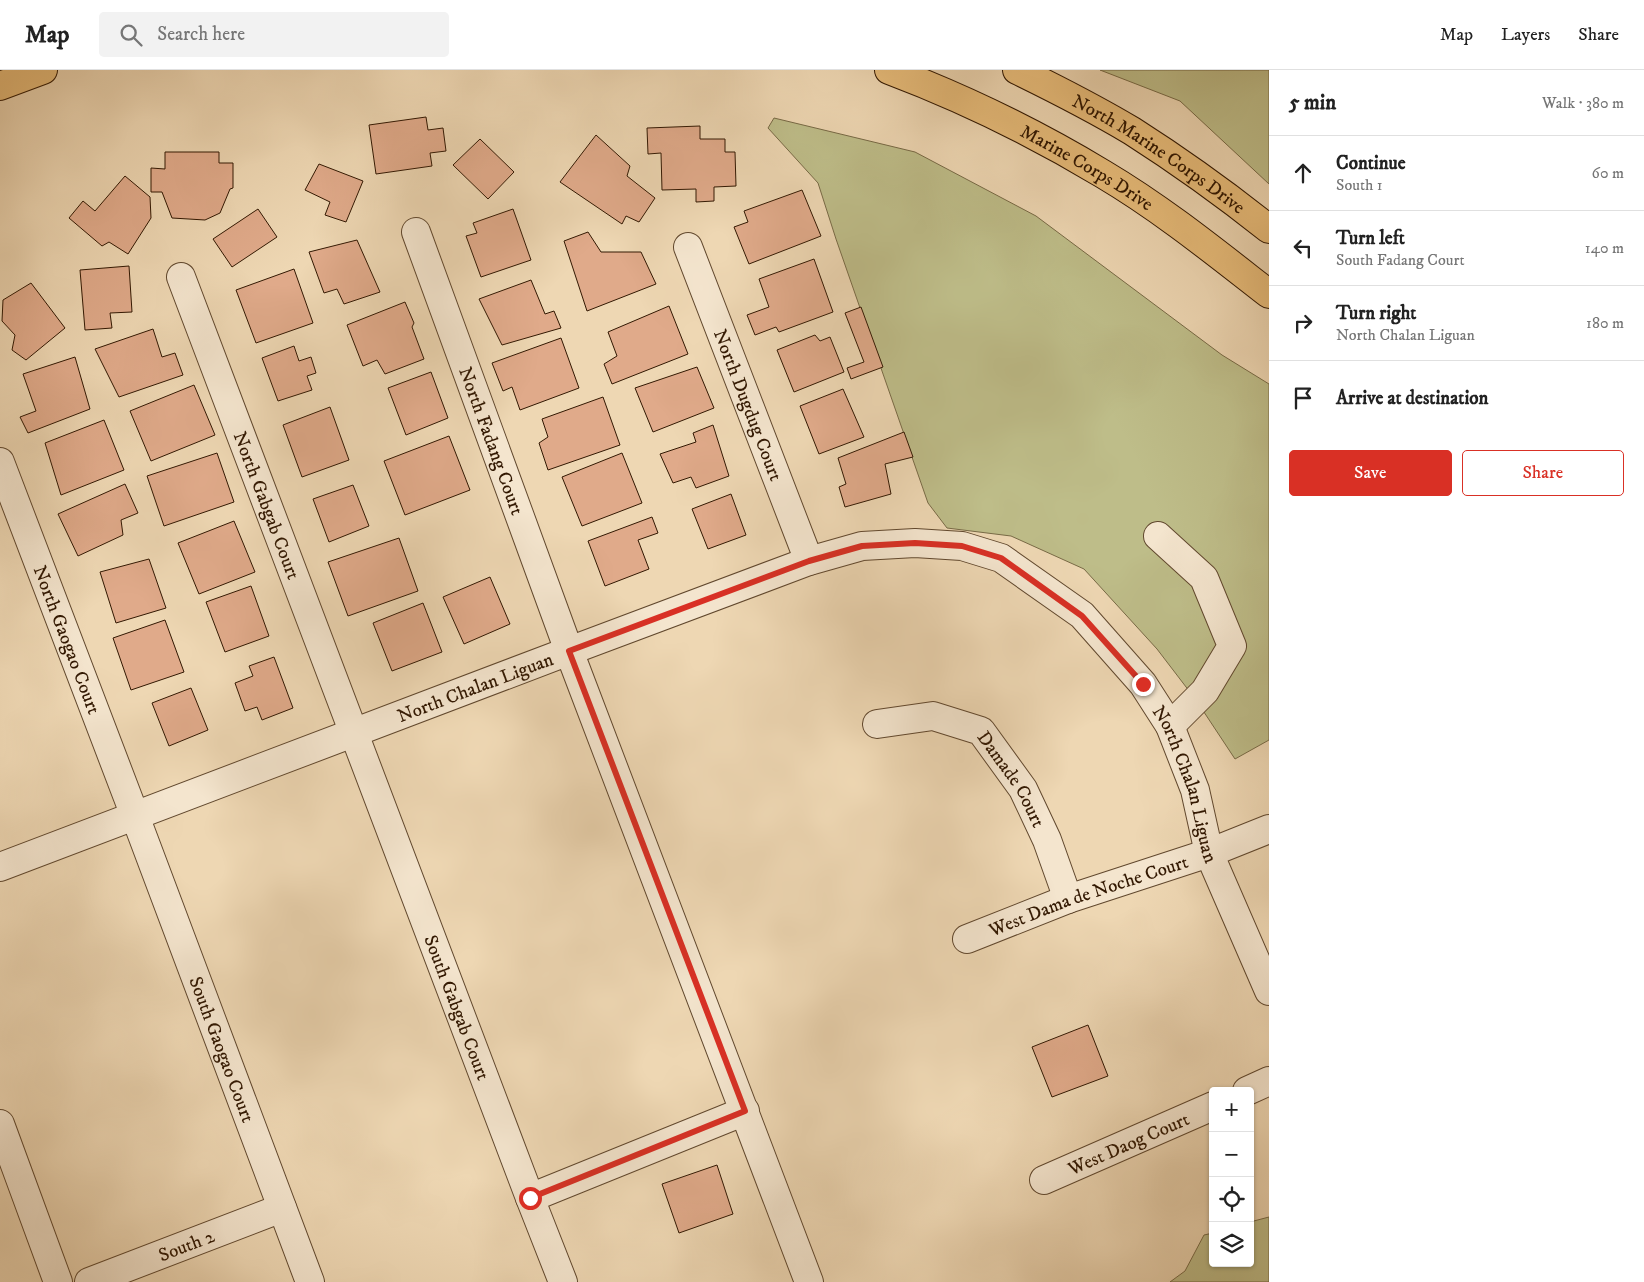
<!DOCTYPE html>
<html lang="en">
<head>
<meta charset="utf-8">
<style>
  body { margin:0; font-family:"IM FELL DW Pica",serif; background:#f2f2f2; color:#222 }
  .controls { position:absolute; right:15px; bottom:15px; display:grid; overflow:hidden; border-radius:5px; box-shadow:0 1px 4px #0004 }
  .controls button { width:45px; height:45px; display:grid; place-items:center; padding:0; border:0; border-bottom:1px solid #e0e0e0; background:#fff; color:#222; font:25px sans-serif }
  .stop { position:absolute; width:15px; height:15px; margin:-11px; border:4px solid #d93025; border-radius:50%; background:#fff }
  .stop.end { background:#d93025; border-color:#fff; box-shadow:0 1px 5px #0008 }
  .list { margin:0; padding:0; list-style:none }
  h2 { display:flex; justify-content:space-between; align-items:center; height:65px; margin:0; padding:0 20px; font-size:21px }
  h2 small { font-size:16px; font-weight:400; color:#767676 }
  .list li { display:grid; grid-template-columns:32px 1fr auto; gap:15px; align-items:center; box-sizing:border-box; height:75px; padding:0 20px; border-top:1px solid #e0e0e0 }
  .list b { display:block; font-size:19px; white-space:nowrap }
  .list p { margin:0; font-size:16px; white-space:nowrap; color:#767676 }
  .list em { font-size:16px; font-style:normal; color:#767676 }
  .actions { display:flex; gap:10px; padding:15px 20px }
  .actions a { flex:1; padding:11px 0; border:1px solid #d93025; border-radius:5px; text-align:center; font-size:18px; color:#d93025 }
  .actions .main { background:#d93025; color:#fff }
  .icon { flex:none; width:28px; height:28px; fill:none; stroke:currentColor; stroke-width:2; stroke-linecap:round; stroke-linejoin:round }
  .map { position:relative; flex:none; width:1269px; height:1212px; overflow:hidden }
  header { display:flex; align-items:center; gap:30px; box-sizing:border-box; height:70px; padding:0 25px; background:#fff; border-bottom:1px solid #e0e0e0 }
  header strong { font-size:24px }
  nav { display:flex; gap:28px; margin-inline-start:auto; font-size:18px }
  .search { width:350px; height:45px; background:#f2f2f2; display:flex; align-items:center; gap:12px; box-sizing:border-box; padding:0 18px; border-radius:5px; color:#767676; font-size:19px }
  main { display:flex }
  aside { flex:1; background:#fff }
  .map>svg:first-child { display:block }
  .green { fill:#bebd89; stroke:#786a46 }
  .building { fill:#e0aa8a; stroke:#321802 }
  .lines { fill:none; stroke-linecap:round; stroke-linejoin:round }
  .minor-casing { stroke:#61482e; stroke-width:30 }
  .major-casing { stroke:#321802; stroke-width:30 }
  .minor { stroke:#f4e5ce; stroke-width:28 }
  .major { stroke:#e7bc7a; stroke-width:28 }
  .route { stroke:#d93025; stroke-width:6 }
  .labels { text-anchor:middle; stroke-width:4.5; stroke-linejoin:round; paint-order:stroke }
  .street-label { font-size:19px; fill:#321802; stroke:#f4e5ce }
</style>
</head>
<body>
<header>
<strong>Map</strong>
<div class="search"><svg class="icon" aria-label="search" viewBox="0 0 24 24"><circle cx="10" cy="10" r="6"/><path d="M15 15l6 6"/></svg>Search here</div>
<nav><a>Map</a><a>Layers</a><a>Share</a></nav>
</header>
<main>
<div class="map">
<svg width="1269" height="1212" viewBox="0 0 1269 1212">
  <rect width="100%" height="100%" fill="#eed7b3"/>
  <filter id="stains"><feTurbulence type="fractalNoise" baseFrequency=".004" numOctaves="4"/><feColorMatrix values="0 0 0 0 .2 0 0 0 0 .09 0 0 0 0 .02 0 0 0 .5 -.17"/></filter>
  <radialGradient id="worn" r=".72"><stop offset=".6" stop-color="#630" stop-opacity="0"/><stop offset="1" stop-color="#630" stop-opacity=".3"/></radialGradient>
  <g class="green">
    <polygon points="1100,0 1269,0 1269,114 1180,31"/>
    <polygon points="774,48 915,82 1036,146 1222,285 1269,314 1269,670 1235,689 1196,630 1157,579 1084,499 1011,466 947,458 928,433 836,169 818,113 768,58"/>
    <polygon points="1269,1147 1269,1212 1170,1212 1185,1201 1204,1165 1213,1163 1213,1193 1250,1193 1250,1152"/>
  </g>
  <g class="building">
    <polygon points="426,47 428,60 443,58 446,81 430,83 432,96 376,104 369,55"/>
    <polygon points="700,56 700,69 725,69 725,82 735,82 736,116 714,117 714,131 696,132 696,119 662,120 661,83 648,84 647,58"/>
    <polygon points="596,65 630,96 627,106 655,128 639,152 626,146 622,154 560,112"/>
    <polygon points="480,69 514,102 488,129 453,95"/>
    <polygon points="165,82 219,82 219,93 233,93 233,118 230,119 220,143 205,150 172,148 162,122 151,122 151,98 165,99"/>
    <polygon points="319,94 363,111 346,152 325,145 330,132 305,120"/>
    <polygon points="125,106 150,127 151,148 128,184 109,172 102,176 69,148 83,131 95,141"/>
    <polygon points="802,120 821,166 749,194 734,157 748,152 744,141"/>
    <polygon points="258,139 277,167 232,197 213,169"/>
    <polygon points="513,139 531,190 481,207 466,166 477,163 473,153"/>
    <polygon points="588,162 601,182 641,182 656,214 587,241 564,171"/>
    <polygon points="357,170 380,222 344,234 337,219 324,223 309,182"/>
    <polygon points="814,189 833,242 779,262 776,257 755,265 747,245 769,237 759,209"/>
    <polygon points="129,196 132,242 110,243 112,258 85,260 80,200"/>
    <polygon points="294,199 313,253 256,273 236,220"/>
    <polygon points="531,210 545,244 554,241 561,258 502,275 479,229"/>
    <polygon points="31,213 65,258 26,290 12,280 15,265 2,251 3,230"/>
    <polygon points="405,232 414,253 412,257 424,289 385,304 377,290 363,296 347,255"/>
    <polygon points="669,236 688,284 612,314 604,294 617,286 608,262"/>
    <polygon points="861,237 883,297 851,309 847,298 864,292 845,243"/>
    <polygon points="153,259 162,287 175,283 183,305 119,327 95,279"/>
    <polygon points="815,265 820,271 830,267 844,302 794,322 777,280"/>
    <polygon points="561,268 579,318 520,340 512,317 503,321 492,293"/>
    <polygon points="294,276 299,291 311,287 316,303 307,306 312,320 278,331 262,288"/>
    <polygon points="75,287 90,339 28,363 20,347 36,341 23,304"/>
    <polygon points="697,297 714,338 653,362 635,318"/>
    <polygon points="431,302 448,348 406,365 388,318"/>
    <polygon points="194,315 215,365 151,391 130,341"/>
    <polygon points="843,319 864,367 819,384 800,336"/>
    <polygon points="603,327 620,375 548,400 539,373 548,367 542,349"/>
    <polygon points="330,337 349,390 302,407 283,355"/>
    <polygon points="104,350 124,400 61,425 45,373"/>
    <polygon points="713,355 729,406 696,418 691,407 673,413 660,384 696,372 693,363"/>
    <polygon points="904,362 913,387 885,394 891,424 845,437 839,417 846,414 838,388"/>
    <polygon points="449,366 470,420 405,445 384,391"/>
    <polygon points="217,383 234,432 164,456 147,406"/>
    <polygon points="622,383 642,433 582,456 562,407"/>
    <polygon points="125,414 138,443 121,450 123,465 78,486 58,444"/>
    <polygon points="353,415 369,456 329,472 313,429"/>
    <polygon points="731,424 746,465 708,479 692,439"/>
    <polygon points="652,447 658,463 638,470 649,499 605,516 588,471"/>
    <polygon points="234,451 255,502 199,524 178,473"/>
    <polygon points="399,468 418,521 348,546 328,492"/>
    <polygon points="149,489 166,538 116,553 100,502"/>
    <polygon points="490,507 510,554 464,574 443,527"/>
    <polygon points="251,516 269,566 225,582 206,532"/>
    <polygon points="423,533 442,582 392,601 373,553"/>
    <polygon points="165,550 184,602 131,620 113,568"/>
    <polygon points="274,587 293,638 262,650 257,637 245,641 235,613 253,606 249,596"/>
    <polygon points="191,618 208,660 169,676 152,633"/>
    <polygon points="1088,955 1108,1006 1052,1027 1032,977"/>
    <polygon points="717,1095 733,1144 679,1163 662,1114"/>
  </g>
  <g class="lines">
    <defs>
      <g id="minor">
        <path id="s1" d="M 416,162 L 569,581 L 809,1212"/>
        <path id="s2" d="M 688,177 L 809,491"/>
        <path id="s3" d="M 181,207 L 530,1128 L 563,1212"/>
        <path id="s4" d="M 0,392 L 135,746 L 310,1212"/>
        <polyline points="1158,466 1204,508 1232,576 1205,621 1170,656"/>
        <path id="s5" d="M 877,654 L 933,646 L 981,661 L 1023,719 L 1047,770 L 1068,829"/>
        <path id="s6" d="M 0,797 L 569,581 L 809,491 L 862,476 L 915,473 L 962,476 L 1001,488 L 1082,545 L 1143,614 L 1170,656 L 1195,720 L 1209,783 L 1269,921"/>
        <path id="s7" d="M 967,869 L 1068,829 L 1209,783 L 1269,759"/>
        <polyline points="1247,1021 1269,1011"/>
        <polyline points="0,1054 58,1212"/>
        <path id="s8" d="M 1044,1110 L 1213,1036"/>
        <polyline points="530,1128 745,1041"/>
        <path id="s9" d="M 89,1212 L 282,1138"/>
      </g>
      <g id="major">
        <path id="s10" d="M 889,0 C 963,28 1035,63 1103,104 C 1162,139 1215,182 1269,224"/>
        <path id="s11" d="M 1017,0 C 1056,19 1095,39 1132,61 C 1179,91 1225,124 1269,159"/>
        <polyline points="0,16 43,0"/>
      </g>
    </defs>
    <use href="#minor" class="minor-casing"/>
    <use href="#major" class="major-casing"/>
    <use href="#minor" class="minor"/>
    <use href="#major" class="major"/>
  </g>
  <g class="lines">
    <polyline class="route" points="530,1128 745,1041 569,581 809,491 862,476 915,473 962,476 1001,488 1082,546 1143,614"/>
  </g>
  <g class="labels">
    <g class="street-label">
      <text dy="7" stroke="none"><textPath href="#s11" startOffset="165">North Marine Corps Drive</textPath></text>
      <text dy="7" stroke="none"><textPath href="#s10" startOffset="221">Marine Corps Drive</textPath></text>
      <text dy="7" stroke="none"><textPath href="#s2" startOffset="169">North Dugdug Court</textPath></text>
      <text dy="7" stroke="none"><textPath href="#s1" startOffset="222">North Fadang Court</textPath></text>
      <text dy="7" stroke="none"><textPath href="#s3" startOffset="244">North Gabgab Court</textPath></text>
      <text dy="7" stroke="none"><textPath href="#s4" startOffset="190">North Gaogao Court</textPath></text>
      <text dy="7" stroke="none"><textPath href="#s6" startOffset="508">North Chalan Liguan</textPath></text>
      <text dy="7" stroke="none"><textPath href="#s5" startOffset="164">Damade Court</textPath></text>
      <text dy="7" stroke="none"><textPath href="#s6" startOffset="1362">North Chalan Liguan</textPath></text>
      <text dy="7" stroke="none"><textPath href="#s7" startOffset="129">West Dama de Noche Court</textPath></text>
      <text dy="7" stroke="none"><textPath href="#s3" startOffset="781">South Gabgab Court</textPath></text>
      <text dy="7" stroke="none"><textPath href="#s4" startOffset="628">South Gaogao Court</textPath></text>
      <text dy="7" stroke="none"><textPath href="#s8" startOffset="92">West Daog Court</textPath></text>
      <text dy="7" stroke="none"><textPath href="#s9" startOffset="104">South 2</textPath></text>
    </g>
  </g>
  <rect width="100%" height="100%" filter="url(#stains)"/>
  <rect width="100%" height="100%" fill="url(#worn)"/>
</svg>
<div class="controls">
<button>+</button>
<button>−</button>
<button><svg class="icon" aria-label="locate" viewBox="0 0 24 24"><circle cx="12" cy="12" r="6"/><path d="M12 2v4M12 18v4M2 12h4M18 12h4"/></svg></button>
<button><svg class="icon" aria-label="layers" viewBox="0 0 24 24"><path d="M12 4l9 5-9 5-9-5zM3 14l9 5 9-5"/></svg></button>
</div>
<div class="stop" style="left:530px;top:1128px"></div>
<div class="stop end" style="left:1143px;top:614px"></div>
</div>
<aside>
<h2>5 min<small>Walk · 380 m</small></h2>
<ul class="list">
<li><svg class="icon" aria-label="ahead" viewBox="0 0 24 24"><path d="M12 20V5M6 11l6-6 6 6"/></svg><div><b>Continue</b><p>South 1</p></div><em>60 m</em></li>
<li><svg class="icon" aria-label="left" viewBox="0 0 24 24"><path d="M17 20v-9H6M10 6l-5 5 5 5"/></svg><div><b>Turn left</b><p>South Fadang Court</p></div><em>140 m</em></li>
<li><svg class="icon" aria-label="right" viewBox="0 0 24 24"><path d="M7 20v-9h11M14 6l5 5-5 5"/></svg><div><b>Turn right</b><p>North Chalan Liguan</p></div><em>180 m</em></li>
<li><svg class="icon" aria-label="arrive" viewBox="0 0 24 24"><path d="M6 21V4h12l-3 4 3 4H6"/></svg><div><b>Arrive at destination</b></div></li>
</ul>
<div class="actions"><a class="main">Save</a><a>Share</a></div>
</aside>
</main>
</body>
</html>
